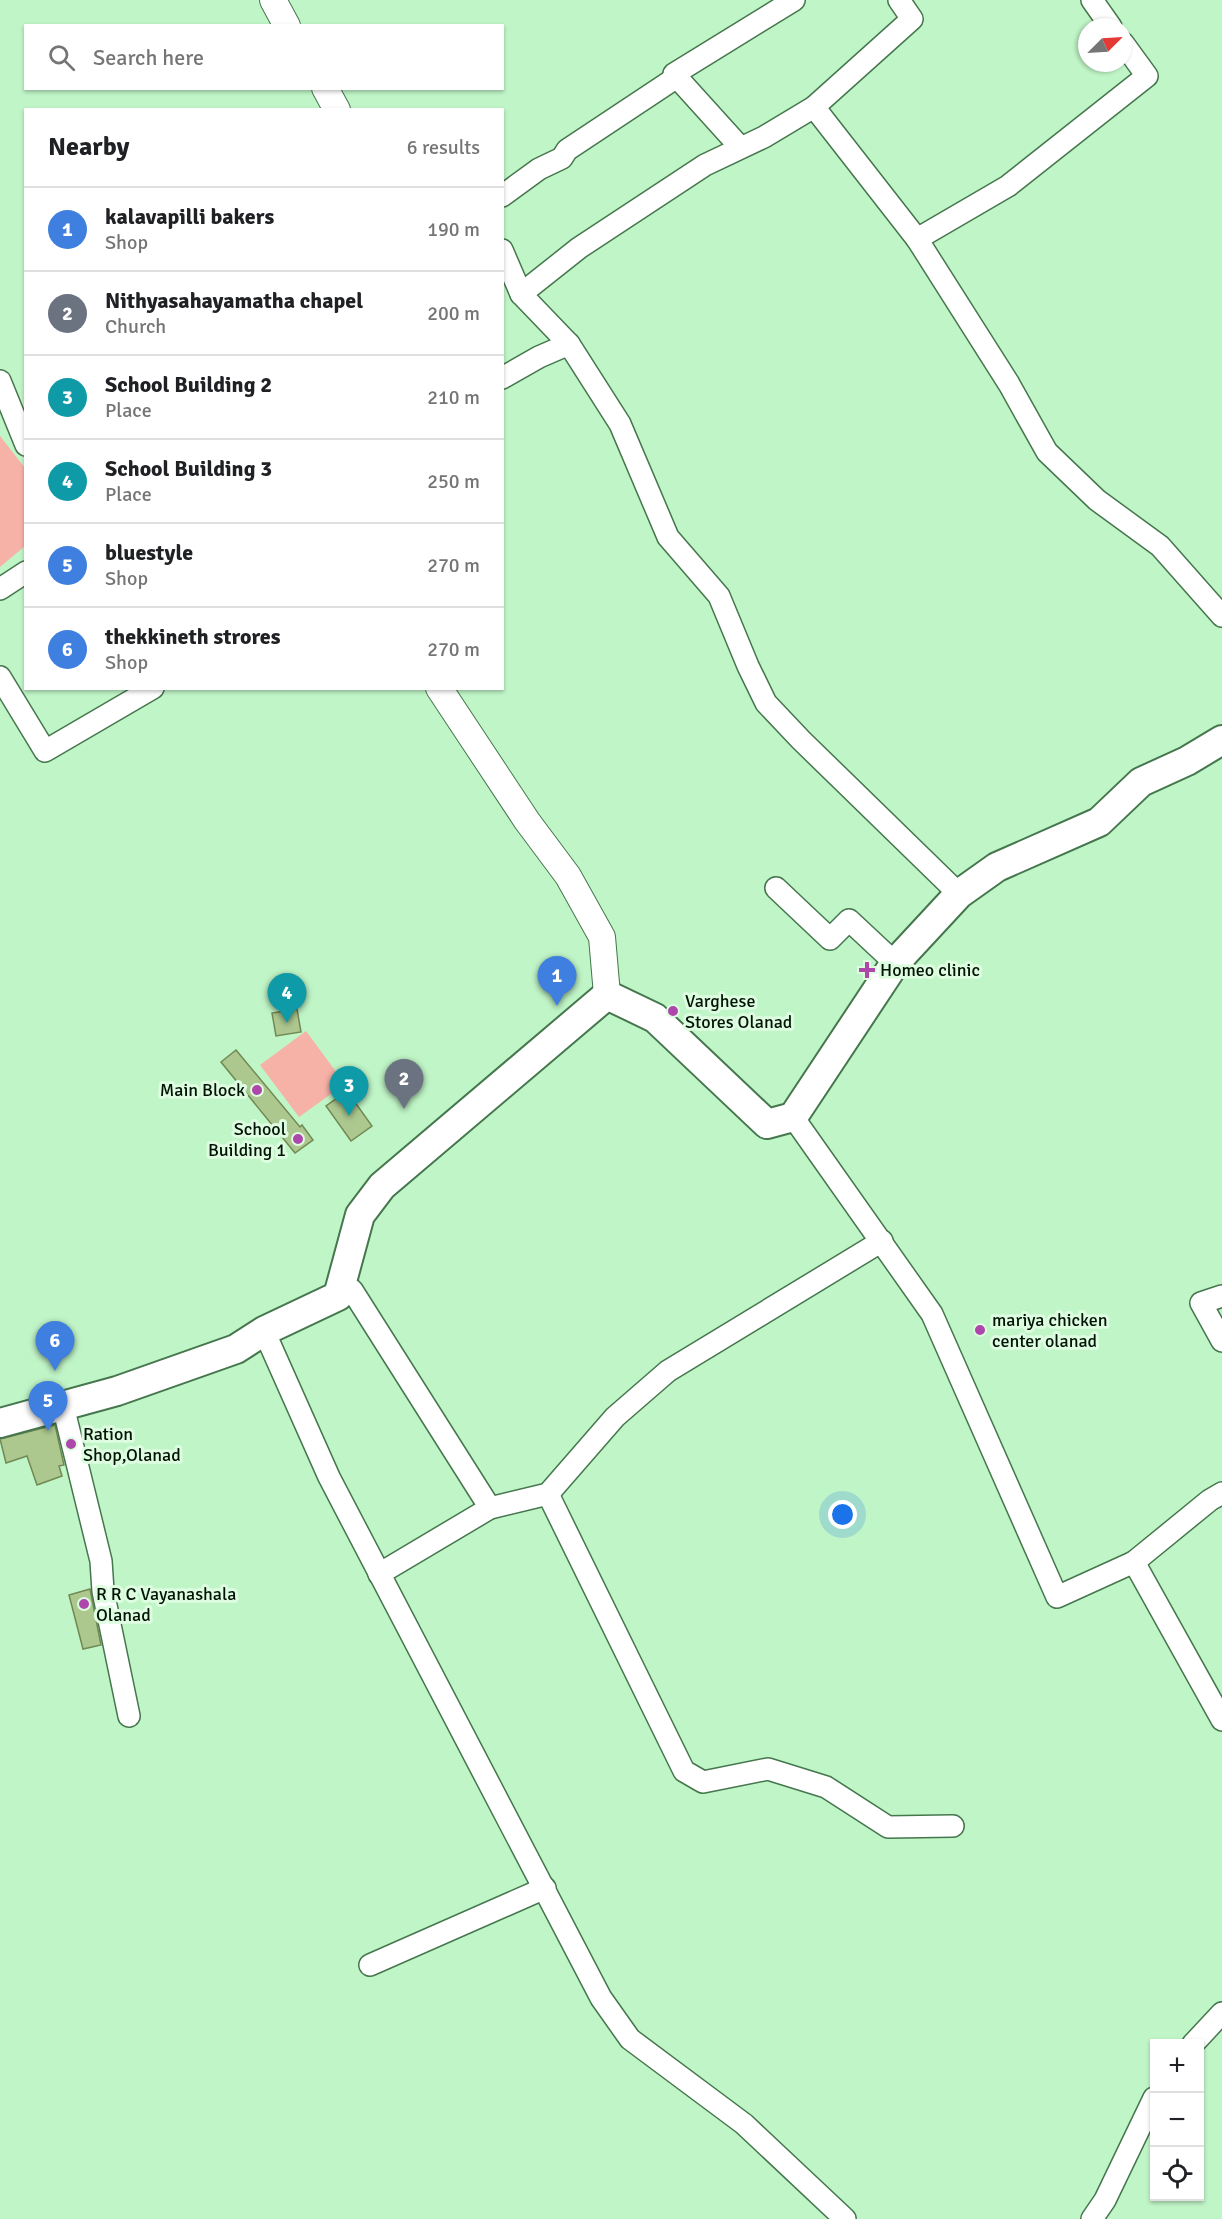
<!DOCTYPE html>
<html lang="en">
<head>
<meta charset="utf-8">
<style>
  body { margin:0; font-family:Signika,sans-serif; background:#f6f6f6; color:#202124 }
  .controls { position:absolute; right:18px; bottom:18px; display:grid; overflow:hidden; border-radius:0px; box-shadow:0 2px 4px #0004 }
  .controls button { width:54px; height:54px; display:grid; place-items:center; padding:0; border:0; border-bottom:2px solid #e0e0e0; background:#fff; color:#202124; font:30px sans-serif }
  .compass { position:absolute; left:1078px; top:18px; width:54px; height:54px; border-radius:50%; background:#fff; box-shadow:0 2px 4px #0004; rotate:66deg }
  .you { position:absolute; left:843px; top:1515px; width:21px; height:21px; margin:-15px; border:4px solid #fff; border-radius:50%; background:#1a73e8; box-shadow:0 0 0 9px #1a73e833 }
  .badge { display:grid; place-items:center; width:39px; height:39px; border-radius:50%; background:#d93025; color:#fff; font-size:20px; font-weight:700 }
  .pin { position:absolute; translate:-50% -50px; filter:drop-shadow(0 2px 3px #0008) }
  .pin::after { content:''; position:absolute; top:32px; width:21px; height:18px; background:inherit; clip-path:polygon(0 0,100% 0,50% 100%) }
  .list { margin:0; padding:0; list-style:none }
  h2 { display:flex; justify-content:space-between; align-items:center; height:78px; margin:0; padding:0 24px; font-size:26px }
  h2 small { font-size:20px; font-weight:400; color:#757577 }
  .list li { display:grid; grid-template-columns:39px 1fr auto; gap:18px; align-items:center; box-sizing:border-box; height:84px; padding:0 24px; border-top:2px solid #e0e0e0 }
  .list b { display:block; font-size:22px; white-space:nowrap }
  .list p { margin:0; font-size:20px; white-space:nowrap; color:#757577 }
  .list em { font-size:20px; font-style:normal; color:#757577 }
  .icon { flex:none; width:33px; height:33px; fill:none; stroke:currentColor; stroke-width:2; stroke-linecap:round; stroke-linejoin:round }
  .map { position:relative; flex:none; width:1222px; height:2219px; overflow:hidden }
  .search { position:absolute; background:#fff; box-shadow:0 2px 4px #0004; left:24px; top:24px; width:480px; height:66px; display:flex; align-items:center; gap:15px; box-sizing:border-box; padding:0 21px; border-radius:0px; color:#757577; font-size:22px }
  .panel { position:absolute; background:#fff; box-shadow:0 2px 4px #0004; left:24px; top:108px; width:480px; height:582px; border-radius:0px }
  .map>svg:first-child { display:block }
  .green { fill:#f7b2a8 }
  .building { fill:#adc88f; stroke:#718953; stroke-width:1.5 }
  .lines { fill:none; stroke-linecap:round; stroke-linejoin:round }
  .minor-casing { stroke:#45764d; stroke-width:24 }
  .tertiary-casing { stroke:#45764d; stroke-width:28 }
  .secondary-casing { stroke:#45764d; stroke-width:32 }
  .minor { stroke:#fff; stroke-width:21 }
  .tertiary { stroke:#fff; stroke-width:26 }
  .secondary { stroke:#fff; stroke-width:28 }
  .poi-dot { fill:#ad47ab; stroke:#ddfce0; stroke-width:2 }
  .labels { text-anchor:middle; stroke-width:6; stroke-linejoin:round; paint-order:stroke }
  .poi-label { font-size:18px; fill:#021305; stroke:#ddfce0; text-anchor:start }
</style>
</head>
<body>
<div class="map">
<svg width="1222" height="2219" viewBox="0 0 1222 2219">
  <rect width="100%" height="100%" fill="#c0f5c7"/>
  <g class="green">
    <polygon points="0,436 25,468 25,546 0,567"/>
    <polygon points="306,1031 345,1084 299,1117 260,1065"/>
  </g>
  <g class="building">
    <polygon points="297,1009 301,1032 276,1036 272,1013"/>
    <polygon points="236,1050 300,1127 302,1125 313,1140 295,1153 221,1062"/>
    <polygon points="347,1091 372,1126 351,1141 326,1106"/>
    <polygon points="55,1425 64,1465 59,1466 62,1476 37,1485 27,1456 6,1463 0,1439"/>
    <polygon points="90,1589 101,1645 83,1649 69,1595"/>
  </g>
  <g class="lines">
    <defs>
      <g id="minor">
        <polyline points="1092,0 1111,27"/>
        <polyline points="1123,43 1147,76 1008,186 917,239 1009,384 1047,452 1097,500 1160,546 1222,616"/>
        <polyline points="814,107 917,239"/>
        <polyline points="740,147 674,74 794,0"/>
        <polyline points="502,196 539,169 562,158 567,150 677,77"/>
        <polyline points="502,250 521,294"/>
        <polyline points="569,344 620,424 668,537 719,596 748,666 766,703 801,740 959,894"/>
        <polyline points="502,378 539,357 569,344 521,294 579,248 705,165 764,137 814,107 912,19 899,0"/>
        <polyline points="0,381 26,445"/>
        <polyline points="0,589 26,572"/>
        <polyline points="0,677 45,751 153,688"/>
        <polyline points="776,888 830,939 849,920 895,963"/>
        <polyline points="793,1117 932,1314 1057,1597 1134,1562 1222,1720"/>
        <polyline points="338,1296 352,1290 490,1508"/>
        <polyline points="1222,1296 1201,1303 1222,1341"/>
        <polyline points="264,1331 329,1477 601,1998 630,2039 744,2124 845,2219"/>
        <polyline points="63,1406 101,1561 103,1591 129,1716"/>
        <polyline points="548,1494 684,1771 703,1782 768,1769 826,1787 888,1827 953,1826"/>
        <polyline points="1134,1562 1210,1500 1222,1493"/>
        <polyline points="379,1574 490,1508 548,1494 615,1417 668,1371 882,1241"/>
        <polyline points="370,1965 545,1888"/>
        <polyline points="1193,2044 1222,2013"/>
        <polyline points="1092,2219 1105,2200 1154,2098"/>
      </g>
      <g id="tertiary">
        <polyline points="273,0 287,26"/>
        <polyline points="325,88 337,110"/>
        <polyline points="439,688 527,821 568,876 602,937 607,995"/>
      </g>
      <polyline id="secondary" points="0,1423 117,1391 236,1349 264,1331 338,1296 360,1215 382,1186 607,995 655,1018 767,1124 793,1117 895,963 959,894 997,867 1099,822 1141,782 1187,761 1222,740"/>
    </defs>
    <use href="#minor" class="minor-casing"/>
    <use href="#tertiary" class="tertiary-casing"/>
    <use href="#secondary" class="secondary-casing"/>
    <use href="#minor" class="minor"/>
    <use href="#tertiary" class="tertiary"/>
    <use href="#secondary" class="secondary"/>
  </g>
  <g class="poi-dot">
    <path d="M864 961h6v6h6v6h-6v6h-6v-6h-6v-6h6z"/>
    <circle cx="673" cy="1011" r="6"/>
    <circle cx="257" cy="1090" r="6"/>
    <circle cx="298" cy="1139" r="6"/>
    <circle cx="980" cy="1330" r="6"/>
    <circle cx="71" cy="1444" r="6"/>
    <circle cx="84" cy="1604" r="6"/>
  </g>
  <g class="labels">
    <g class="poi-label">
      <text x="880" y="976">Homeo clinic</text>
      <text x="685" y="1007">Varghese<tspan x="685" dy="21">Stores Olanad</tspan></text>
      <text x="245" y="1096" text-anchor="end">Main Block</text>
      <text x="286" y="1135" text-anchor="end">School<tspan x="286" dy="21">Building 1</tspan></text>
      <text x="992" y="1326">mariya chicken<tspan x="992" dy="21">center olanad</tspan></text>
      <text x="83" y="1440">Ration<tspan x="83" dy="21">Shop,Olanad</tspan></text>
      <text x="96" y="1600">R R C Vayanashala<tspan x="96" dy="21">Olanad</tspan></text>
    </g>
  </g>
</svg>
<div class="controls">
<button>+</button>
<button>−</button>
<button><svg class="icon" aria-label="locate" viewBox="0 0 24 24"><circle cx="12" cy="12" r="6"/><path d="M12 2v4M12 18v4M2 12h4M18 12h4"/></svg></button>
</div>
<svg class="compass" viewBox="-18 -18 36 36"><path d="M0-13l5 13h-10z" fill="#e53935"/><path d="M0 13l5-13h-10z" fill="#757577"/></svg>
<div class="you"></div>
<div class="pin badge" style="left:557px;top:1006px;background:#3f7fe0">1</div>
<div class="pin badge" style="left:404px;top:1109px;background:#6b7280">2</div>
<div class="pin badge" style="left:349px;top:1116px;background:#0f9aa8">3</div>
<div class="pin badge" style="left:287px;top:1023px;background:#0f9aa8">4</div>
<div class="pin badge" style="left:48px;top:1431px;background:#3f7fe0">5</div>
<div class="pin badge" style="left:55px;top:1371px;background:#3f7fe0">6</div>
<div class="search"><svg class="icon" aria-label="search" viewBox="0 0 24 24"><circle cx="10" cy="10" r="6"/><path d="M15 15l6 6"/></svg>Search here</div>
<section class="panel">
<h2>Nearby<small>6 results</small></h2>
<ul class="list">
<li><span class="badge" style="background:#3f7fe0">1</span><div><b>kalavapilli bakers</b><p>Shop</p></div><em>190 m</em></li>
<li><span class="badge" style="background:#6b7280">2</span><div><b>Nithyasahayamatha chapel</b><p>Church</p></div><em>200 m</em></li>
<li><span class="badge" style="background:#0f9aa8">3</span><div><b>School Building 2</b><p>Place</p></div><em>210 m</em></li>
<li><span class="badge" style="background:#0f9aa8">4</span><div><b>School Building 3</b><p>Place</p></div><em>250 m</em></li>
<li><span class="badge" style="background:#3f7fe0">5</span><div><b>bluestyle</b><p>Shop</p></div><em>270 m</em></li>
<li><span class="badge" style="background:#3f7fe0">6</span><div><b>thekkineth strores</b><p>Shop</p></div><em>270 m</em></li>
</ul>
</section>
</div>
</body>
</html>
